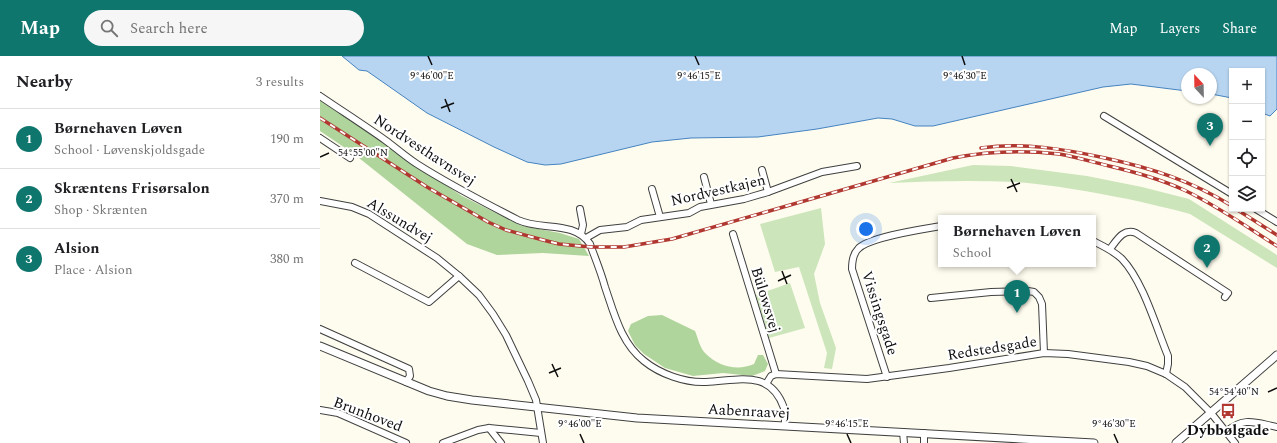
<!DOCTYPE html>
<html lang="en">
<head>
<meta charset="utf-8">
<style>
  body { margin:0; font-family:Spectral,serif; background:#f6f6f6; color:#202124 }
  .controls { position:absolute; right:12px; top:12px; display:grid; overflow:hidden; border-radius:0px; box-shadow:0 1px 3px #0004 }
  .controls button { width:36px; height:36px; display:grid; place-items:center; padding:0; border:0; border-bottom:1px solid #e0e0e0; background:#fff; color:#202124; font:20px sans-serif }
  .compass { position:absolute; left:861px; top:12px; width:36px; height:36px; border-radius:50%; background:#fff; box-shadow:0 1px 3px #0004; rotate:338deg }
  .you { position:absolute; left:546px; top:173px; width:14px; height:14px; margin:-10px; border:3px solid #fff; border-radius:50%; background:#1a73e8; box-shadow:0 0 0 6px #1a73e833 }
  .badge { display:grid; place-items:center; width:26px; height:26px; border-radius:50%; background:#0f766e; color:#fff; font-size:13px; font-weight:700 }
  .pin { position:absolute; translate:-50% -33px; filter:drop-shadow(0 1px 2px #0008) }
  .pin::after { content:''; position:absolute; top:21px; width:14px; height:12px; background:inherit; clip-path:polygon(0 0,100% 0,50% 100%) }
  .popup { position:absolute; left:618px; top:159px; width:158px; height:52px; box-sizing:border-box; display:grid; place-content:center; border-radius:0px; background:#fff; filter:drop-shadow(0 1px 3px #0005); font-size:13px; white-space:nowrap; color:#757577 }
  .popup b { font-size:15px; color:#202124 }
  .popup::after { content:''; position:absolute; left:50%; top:100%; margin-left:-8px; border:8px solid transparent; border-top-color:#fff }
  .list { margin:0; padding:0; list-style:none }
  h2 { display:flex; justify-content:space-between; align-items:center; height:52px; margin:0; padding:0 16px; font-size:17px }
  h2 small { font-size:13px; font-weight:400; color:#757577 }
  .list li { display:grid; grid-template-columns:26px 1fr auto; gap:12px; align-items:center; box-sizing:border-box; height:60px; padding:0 16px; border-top:1px solid #e0e0e0 }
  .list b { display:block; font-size:15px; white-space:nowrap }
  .list p { margin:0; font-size:13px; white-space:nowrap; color:#757577 }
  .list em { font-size:13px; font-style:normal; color:#757577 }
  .icon { flex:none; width:22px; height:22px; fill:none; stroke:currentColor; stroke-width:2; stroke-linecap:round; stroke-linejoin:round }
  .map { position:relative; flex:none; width:957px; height:387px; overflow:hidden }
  header { display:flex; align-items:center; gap:24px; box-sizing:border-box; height:56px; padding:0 20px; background:#0f766e; color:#fff }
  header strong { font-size:19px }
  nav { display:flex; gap:22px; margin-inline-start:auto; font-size:14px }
  .search { width:280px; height:36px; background:#f6f6f6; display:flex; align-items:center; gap:10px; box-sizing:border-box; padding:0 14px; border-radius:22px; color:#757577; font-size:15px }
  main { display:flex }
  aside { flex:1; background:#fff }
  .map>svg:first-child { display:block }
  .green { fill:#cce5bb }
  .forest { fill:#afd49c }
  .water { fill:#b7d5f1; stroke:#4583c1 }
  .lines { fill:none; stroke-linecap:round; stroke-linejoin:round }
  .minor-casing { stroke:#404040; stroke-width:8 }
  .tertiary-casing { stroke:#404040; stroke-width:9 }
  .minor { stroke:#fff; stroke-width:6 }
  .tertiary { stroke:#fff; stroke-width:7 }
  .rail-casing { stroke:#b13831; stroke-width:3.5 }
  .rail { stroke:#fff; stroke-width:2; stroke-dasharray:6; stroke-linecap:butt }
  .ticks { fill:none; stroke:#0d0d0d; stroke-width:1.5 }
  .labels { text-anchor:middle; stroke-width:4; stroke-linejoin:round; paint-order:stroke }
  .street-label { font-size:15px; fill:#0d0d0d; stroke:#fff }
  .poi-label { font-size:15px; font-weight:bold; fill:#0d0d0d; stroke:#fff }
  .ticks-label { font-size:10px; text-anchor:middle; fill:#0d0d0d; stroke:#fff; stroke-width:4; stroke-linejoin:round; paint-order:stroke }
</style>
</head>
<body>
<header>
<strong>Map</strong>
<div class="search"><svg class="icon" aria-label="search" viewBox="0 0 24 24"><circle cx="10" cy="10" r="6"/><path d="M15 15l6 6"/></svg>Search here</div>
<nav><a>Map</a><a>Layers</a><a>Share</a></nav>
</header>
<main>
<aside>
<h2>Nearby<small>3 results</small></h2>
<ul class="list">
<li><span class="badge">1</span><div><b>Børnehaven Løven</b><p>School · Løvenskjoldsgade</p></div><em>190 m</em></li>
<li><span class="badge">2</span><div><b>Skræntens Frisørsalon</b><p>Shop · Skrænten</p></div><em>370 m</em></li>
<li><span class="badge">3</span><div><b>Alsion</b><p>Place · Alsion</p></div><em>380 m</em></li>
</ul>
</aside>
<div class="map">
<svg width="957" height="387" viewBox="0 0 957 387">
  <rect width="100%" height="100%" fill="#fefcee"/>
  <g class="green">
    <path d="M 653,109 L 691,110 L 767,120 L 822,131 L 869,143 L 957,199 L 957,212 L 870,158 C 849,152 829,148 808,143 C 771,136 734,129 696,126 C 654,124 611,125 569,127 Z"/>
    <polygon points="501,152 505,188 494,218 500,247 516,292 512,313 504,312 507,297 479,211 455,216 440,168"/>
    <polygon points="470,227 485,272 449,282 436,239"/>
  </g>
  <g class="forest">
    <polygon points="0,44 142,140 202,170 240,177 259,183 269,200 223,197 177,199 147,188 34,98 0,75"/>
    <path d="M 342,259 L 375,275 C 378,282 380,293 386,298 C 399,311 418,315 434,308 L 438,299 L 443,299 L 448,308 L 445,315 L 432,320 L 403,317 L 373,320 L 345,312 L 324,298 L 315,289 L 308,275 L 311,268 L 328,260 Z"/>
  </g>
  <polygon class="water" points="22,0 957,0 957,53 950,60 942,57 942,15 912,15 912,42 891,38 891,18 867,18 867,35 811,28 783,31 613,70 595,70 572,63 558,62 497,73 438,81 371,82 332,86 241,108 225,109 207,106 174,91 107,57 47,15 39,14"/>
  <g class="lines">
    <defs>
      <g id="minor">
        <path d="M 0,40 C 22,55 44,69 65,84 C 76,92 86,101 97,108 C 130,129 163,146 198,164 C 221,175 254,164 270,188 C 275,202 281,216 285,231 C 294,257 301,287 324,305 C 340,318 365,327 386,326 C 417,325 450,312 464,352 C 465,357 465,364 465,370"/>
        <polyline points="784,60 912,138"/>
        <polyline points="0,82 30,102"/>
        <polyline points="442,114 448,136"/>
        <polyline points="384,121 391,148"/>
        <polyline points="332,133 340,161"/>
        <polyline points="0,145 32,151 49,158 117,202 139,220 159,239 173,258 186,279 208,325 216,344 223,387"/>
        <polyline points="260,153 263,169 261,178"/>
        <polyline points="936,153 957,166"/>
        <polyline points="413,178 456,318"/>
        <polyline points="266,182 280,174 307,171 321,164 369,157 380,151 424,143 448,136 502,116 537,110"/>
        <path d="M 773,185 C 783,190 794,195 802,203 C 823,225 836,271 848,300 L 848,308 L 846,318"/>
        <path d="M 790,193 C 797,184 803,172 816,177 L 908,237 L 905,241"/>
        <polyline points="35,207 109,246 139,220"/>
        <polyline points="611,242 671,236 708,235 714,236 719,241 722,248 724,297"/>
        <polyline points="0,273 89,313 90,320 86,326"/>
        <path d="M 567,321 L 532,213 C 532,205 533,198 538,193 C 548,181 604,173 621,170"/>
        <polyline points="446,328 451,320 456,318 547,323 629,312 724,297 748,298 809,306 827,310 846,318 865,331 891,357 915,387"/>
        <polyline points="0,354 18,357 86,387"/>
        <polyline points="169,372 181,387"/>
        <polyline points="583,376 584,387"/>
        <path d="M 906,376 C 924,360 936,367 957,371"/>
        <polyline points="604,377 604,387"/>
        <polyline points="123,387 158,374 169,372 221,377"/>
      </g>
      <g id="tertiary">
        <polyline points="0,290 109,335 127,340 152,344 317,362 774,387"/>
        <polyline points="856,387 957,299"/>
      </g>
    </defs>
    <use href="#minor" class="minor-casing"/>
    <use href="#tertiary" class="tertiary-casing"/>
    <use href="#minor" class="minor"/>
    <use href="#tertiary" class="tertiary"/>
    <defs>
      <g id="rail">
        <path d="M 0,62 L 107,131 L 168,166 L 186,174 L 223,184 L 239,188 L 271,191 L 304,191 L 352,183 L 633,102 C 668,95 704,94 739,98 C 756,101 773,106 789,110 C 815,116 840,123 864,134 C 896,149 927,171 957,190"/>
        <path d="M 661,92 C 703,86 744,93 785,102 C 831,112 872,125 912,150"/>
        <polyline points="916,153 957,179"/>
      </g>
    </defs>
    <use href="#rail" class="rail-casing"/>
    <use href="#rail" class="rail"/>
  </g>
  <path class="ticks" d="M 108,0 L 112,9M 375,0 L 379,9M 642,0 L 645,9M 125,43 L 130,56M 121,52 L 134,47M 0,101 L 9,97M 691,123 L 697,136M 687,132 L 700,127M 462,215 L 467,228M 458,225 L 471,219M 232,308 L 238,321M 229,317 L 241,312M 948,336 L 957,332M 260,378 L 264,387M 527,378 L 531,387M 794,378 L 798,387"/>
  <defs>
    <symbol id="bus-bare" viewBox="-9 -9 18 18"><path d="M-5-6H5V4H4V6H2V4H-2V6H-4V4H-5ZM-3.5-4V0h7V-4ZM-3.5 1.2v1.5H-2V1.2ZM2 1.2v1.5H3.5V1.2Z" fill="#b13831" stroke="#fff" stroke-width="2.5" paint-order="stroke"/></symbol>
  </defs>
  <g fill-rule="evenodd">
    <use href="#bus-bare" x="897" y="344" width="22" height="22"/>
  </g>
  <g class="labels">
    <g class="street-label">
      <text transform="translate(105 94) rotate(33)" y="5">Nordvesthavnsvej</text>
      <text transform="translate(398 134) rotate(-13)" y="5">Nordvestkajen</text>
      <text transform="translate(80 164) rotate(31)" y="5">Alssundvej</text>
      <text transform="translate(446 244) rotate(73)" y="5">Bülowsvej</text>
      <text transform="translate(560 257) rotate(72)" y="5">Vissingsgade</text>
      <text transform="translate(672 292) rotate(-9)" y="5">Redstedsgade</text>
      <text transform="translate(429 355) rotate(3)" y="5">Aabenraavej</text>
      <text transform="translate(48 358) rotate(21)" y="5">Brunhoved</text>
    </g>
    <g class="poi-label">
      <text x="908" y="379">Dybbølgade</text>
    </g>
  </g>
  <g class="ticks-label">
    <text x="112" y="23">9°46'00"E</text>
    <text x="379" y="23">9°46'15"E</text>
    <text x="645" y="23">9°46'30"E</text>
    <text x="43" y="100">54°55'00"N</text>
    <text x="914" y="339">54°54'40"N</text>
    <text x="260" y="371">9°46'00"E</text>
    <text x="527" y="371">9°46'15"E</text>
    <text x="794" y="371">9°46'30"E</text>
  </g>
</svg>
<div class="controls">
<button>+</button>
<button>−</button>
<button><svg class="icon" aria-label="locate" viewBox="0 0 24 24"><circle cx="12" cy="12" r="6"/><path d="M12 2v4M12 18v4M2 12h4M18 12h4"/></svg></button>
<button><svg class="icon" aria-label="layers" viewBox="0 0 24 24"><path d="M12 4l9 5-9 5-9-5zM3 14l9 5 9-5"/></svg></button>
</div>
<svg class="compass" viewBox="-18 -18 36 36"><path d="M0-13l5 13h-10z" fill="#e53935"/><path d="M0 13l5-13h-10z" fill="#757577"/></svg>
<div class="you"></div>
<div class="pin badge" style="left:697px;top:257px">1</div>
<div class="popup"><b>Børnehaven Løven</b>School</div>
<div class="pin badge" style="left:887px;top:212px">2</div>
<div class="pin badge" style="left:890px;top:90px">3</div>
</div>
</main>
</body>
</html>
